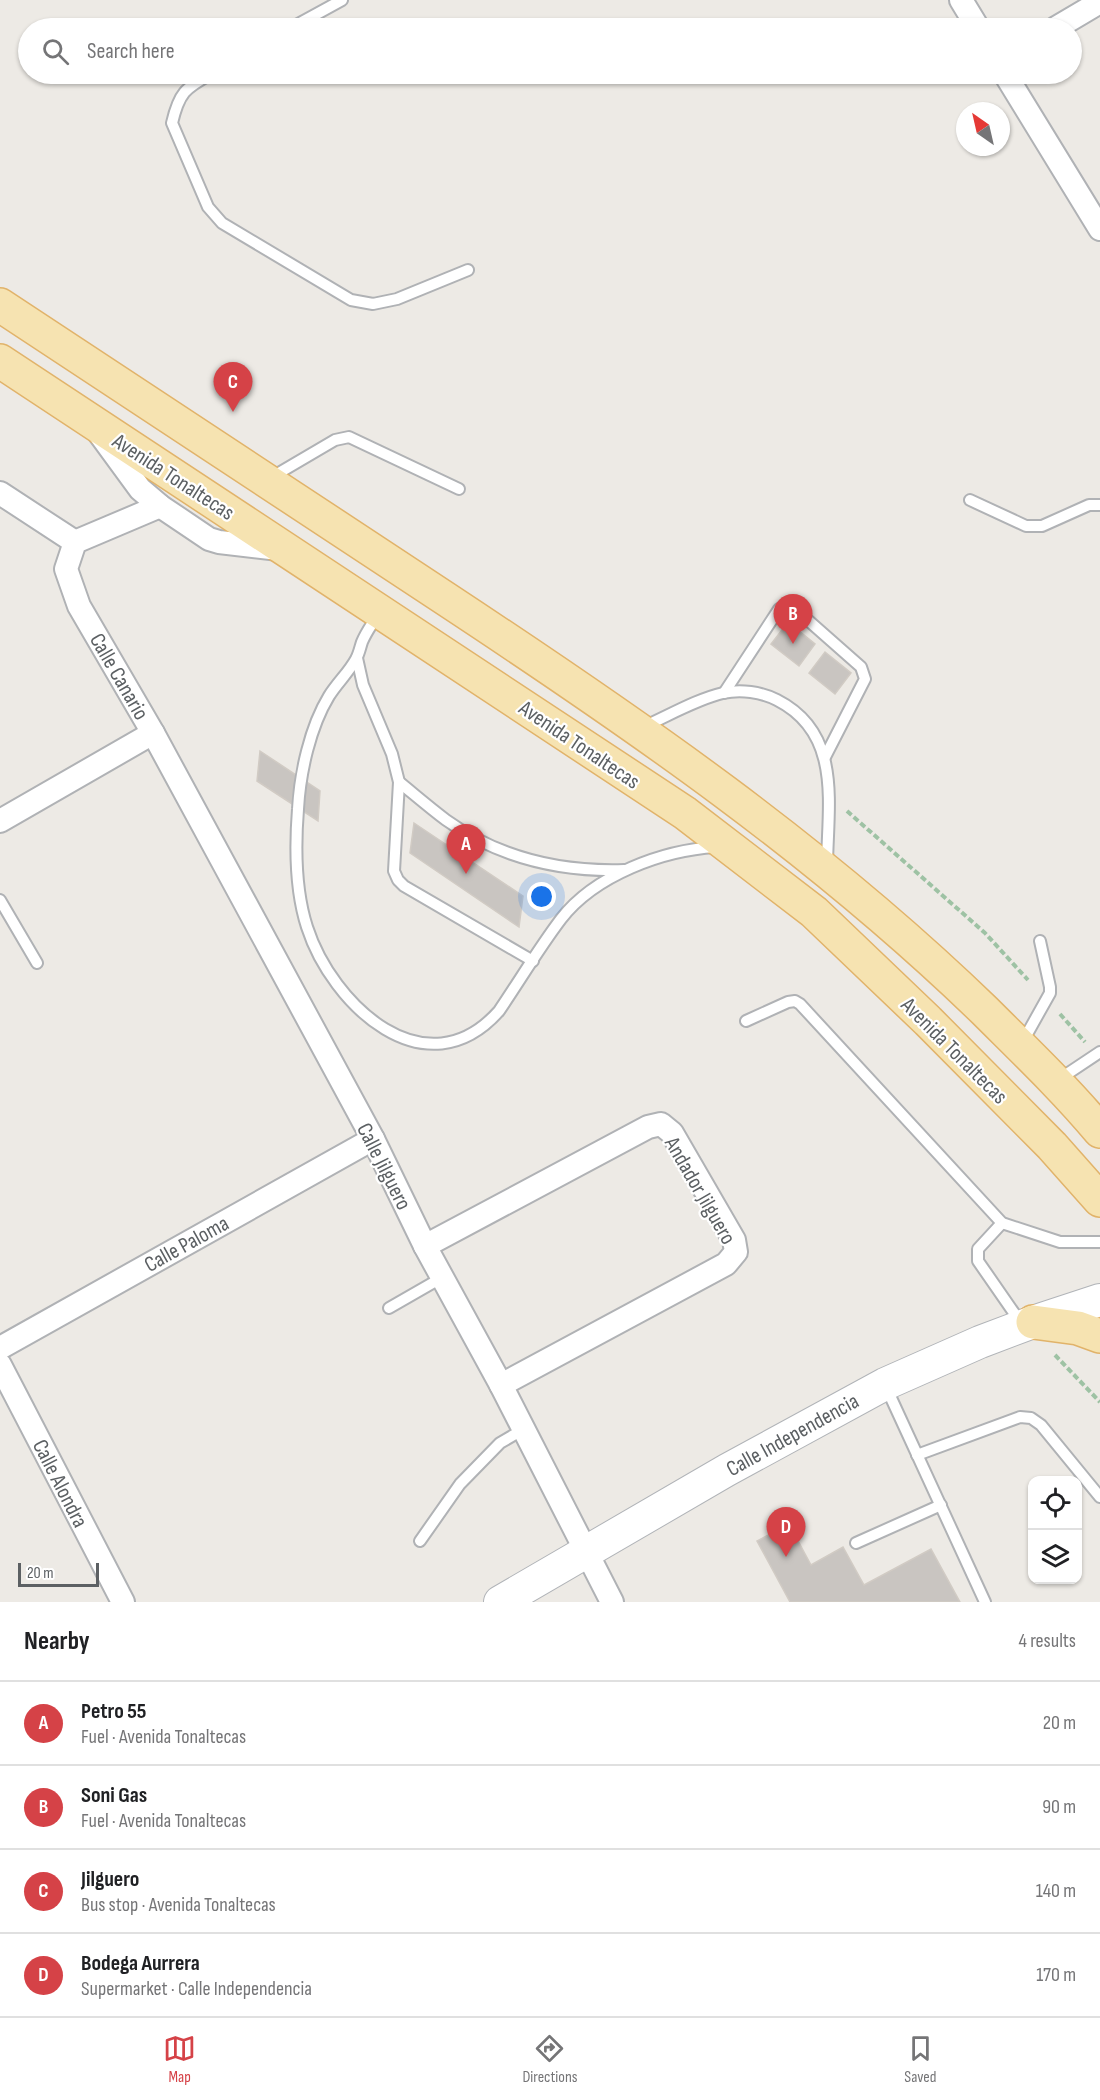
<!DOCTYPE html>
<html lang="en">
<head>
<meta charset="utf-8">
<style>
  body { margin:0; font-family:"Sofia Sans Condensed",sans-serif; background:#f2f2f2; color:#202124 }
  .controls { position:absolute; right:18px; bottom:18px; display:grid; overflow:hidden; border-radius:12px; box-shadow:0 2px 4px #0004 }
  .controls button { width:54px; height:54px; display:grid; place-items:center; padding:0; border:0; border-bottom:2px solid #e0e0e0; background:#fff; color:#202124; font:30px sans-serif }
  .compass { position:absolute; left:956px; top:102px; width:54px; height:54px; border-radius:50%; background:#fff; box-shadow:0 2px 4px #0004; rotate:326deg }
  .scale { position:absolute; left:18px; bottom:15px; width:81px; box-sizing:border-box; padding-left:6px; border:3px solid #5c6063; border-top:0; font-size:16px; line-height:21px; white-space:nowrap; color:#5c6063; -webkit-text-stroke:4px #fff; paint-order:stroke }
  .you { position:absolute; left:542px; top:897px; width:21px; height:21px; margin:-15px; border:4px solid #fff; border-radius:50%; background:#1a73e8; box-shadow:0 0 0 9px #1a73e833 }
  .badge { display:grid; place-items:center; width:39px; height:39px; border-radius:50%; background:#d54247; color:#fff; font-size:20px; font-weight:700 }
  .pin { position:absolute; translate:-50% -50px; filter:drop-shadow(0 2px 3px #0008) }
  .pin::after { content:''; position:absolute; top:32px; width:21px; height:18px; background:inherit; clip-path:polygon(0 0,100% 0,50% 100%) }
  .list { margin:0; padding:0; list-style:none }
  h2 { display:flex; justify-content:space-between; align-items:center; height:78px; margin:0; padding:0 24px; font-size:26px }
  h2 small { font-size:20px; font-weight:400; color:#757577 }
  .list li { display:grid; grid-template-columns:39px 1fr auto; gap:18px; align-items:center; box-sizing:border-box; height:84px; padding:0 24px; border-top:2px solid #e0e0e0 }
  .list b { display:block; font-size:22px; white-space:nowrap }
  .list p { margin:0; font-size:20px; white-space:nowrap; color:#757577 }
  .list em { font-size:20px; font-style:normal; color:#757577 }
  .icon { flex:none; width:33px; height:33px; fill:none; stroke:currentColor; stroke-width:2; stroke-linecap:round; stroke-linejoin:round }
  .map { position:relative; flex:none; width:1100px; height:1602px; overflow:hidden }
  .search { position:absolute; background:#fff; box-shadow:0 2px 4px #0004; left:18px; right:18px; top:18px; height:66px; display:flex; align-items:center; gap:15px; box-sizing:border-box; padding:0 21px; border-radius:33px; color:#757577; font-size:22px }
  .sheet { height:414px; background:#fff }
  nav { display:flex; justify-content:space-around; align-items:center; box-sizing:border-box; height:84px; border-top:2px solid #e0e0e0; background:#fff; font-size:16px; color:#757577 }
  nav a { display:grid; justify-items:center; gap:3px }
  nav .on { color:#d54247 }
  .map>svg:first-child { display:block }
  .building { fill:#c9c5c1; stroke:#d1cbc4; stroke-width:1.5 }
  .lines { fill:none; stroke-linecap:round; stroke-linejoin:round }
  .lane-casing { stroke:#b0b2b5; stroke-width:14 }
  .street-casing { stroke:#b0b2b5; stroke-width:26 }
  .secondary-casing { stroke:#b1b4b8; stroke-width:34 }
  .primary-casing { stroke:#e1b36a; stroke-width:36 }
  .path { stroke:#9ec2a4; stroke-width:4; stroke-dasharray:6 3; stroke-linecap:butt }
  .lane { stroke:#fff; stroke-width:10 }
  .street { stroke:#fff; stroke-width:22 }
  .secondary { stroke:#fff; stroke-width:32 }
  .primary { stroke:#f6e3b1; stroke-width:33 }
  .labels { text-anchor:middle; stroke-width:4.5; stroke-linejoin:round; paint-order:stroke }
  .street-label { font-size:22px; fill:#5c6063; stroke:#fff }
</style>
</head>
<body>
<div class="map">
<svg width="1100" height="1602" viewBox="0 0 1100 1602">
  <rect width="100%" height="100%" fill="#edeae5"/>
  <g class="building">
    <polygon points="788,622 815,644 799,666 771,644"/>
    <polygon points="825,652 851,673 835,694 809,673"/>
    <polygon points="260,751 320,791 318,821 257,781"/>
    <polygon points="414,823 523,896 519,927 410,853"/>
    <polygon points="789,1524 811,1565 843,1547 864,1585 931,1549 960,1602 790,1602 757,1541"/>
  </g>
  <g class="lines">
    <defs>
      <g id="lane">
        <polyline points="291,28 342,0"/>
        <path d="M 211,74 C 185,88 179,93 172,123 L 208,207 L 222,223 L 351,300 L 373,304 L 397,299 L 468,270"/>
        <polyline points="272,477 335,440 349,437 459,489"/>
        <polyline points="970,500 1026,526 1042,526 1089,505 1100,505"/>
        <path d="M 378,614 C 373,623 366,632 362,642 C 360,648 359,654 356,659 C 349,672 337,683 329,696 C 310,727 300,773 298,809 C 295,847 295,890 307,927 C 332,1005 426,1093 499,1011 C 520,980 539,948 561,919 C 595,875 663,850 716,847"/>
        <polyline points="357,658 363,685 392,754 399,782 394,871 398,880 404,886 533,961"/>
        <polyline points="724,693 779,609 786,605 793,607 861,667 865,679 825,757"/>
        <path d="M 643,727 C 668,716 697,699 723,693 C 741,689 761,692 777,700 C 842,733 828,803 827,864"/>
        <path d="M 399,782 C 415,795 430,808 446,820 C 499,858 560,872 624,870"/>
        <polyline points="0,900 37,963"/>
        <polyline points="746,1021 788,1002 795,1001 800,1004 1002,1223 1060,1242 1100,1242"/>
        <polyline points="1022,1043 1050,993 1050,987 1040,941"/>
        <polyline points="1058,1080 1100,1052"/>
        <polyline points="1002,1223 978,1249 978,1261 1021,1323"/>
        <polyline points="389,1308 443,1277"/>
        <polyline points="886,1387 985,1602"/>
        <polyline points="917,1455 1020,1417 1031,1418 1041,1425 1100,1497"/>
        <polyline points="420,1541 460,1484 500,1443 524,1429"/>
        <polyline points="856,1543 941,1505"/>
      </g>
      <g id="street">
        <polyline points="961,0 978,28"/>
        <polyline points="1056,28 1100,2"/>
        <polyline points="1005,74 1100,229"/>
        <polyline points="99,433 140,489 160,506 209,539 219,542 279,549"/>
        <polyline points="0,493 75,542"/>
        <polyline points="160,506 75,542 66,569 79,606 153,733 373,1139 425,1246 501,1385 612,1602"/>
        <polyline points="0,821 153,733"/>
        <polyline points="425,1246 648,1127 661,1124 672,1133 734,1240 736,1252 726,1264 501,1385"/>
        <polyline points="0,1348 373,1139"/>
        <polyline points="0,1365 123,1602"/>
      </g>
      <polyline id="secondary" points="500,1602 727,1470 885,1384 980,1342 1033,1322 1100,1300"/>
      <g id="primary">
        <path d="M 0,305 C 149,403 297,501 446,599 C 637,725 820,851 985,1011 C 1024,1050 1065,1089 1100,1131"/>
        <polyline points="0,361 685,813 814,912 928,1021 1052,1146 1100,1200"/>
        <polyline points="1033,1322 1078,1328 1100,1336"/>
      </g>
    </defs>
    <use href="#lane" class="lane-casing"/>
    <use href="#street" class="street-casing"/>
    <use href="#secondary" class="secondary-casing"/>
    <use href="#primary" class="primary-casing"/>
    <g class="path">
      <polyline points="847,811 985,933 1028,980"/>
      <polyline points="1060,1014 1085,1042"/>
      <polyline points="1055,1355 1100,1402"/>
    </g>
    <use href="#lane" class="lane"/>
    <use href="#street" class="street"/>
    <use href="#secondary" class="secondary"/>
    <use href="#primary" class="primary"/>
  </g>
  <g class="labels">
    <g class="street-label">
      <text transform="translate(174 476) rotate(33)" y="8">Avenida Tonaltecas</text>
      <text transform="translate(120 676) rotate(60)" y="8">Calle Canario</text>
      <text transform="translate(580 744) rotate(34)" y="8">Avenida Tonaltecas</text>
      <text transform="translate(955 1050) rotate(45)" y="8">Avenida Tonaltecas</text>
      <text transform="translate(385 1166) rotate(63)" y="8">Calle Jilguero</text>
      <text transform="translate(701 1190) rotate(60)" y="8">Andador Jilguero</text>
      <text transform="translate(186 1243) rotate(-29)" y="8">Calle Paloma</text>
      <text transform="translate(792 1434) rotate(-29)" y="8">Calle Independencia</text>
      <text transform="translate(61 1483) rotate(63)" y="8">Calle Alondra</text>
    </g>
  </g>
</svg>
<div class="controls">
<button><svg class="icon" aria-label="locate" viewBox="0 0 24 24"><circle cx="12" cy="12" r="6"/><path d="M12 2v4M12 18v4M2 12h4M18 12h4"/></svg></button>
<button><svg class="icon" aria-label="layers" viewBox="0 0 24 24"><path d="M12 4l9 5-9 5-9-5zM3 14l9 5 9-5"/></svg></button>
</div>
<svg class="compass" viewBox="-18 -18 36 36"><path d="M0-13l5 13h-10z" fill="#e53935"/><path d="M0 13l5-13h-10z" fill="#757577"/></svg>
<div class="scale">20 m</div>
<div class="you"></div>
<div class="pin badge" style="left:466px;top:874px">A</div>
<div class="pin badge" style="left:793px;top:644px">B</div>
<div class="pin badge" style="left:233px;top:412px">C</div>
<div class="pin badge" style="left:786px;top:1557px">D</div>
<div class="search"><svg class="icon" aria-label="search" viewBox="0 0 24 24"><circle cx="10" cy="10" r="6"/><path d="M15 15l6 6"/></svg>Search here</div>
</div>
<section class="sheet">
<h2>Nearby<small>4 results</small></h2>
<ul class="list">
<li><span class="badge">A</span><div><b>Petro 55</b><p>Fuel · Avenida Tonaltecas</p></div><em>20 m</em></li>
<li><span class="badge">B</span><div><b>Soni Gas</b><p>Fuel · Avenida Tonaltecas</p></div><em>90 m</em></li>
<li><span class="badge">C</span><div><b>Jilguero</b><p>Bus stop · Avenida Tonaltecas</p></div><em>140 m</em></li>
<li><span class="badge">D</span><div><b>Bodega Aurrera</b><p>Supermarket · Calle Independencia</p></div><em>170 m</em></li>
</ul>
</section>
<nav>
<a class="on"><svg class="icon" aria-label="map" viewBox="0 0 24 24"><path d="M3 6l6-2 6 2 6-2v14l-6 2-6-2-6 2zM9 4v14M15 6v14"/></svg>Map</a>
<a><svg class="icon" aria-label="directions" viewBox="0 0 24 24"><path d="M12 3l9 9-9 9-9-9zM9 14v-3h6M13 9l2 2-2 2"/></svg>Directions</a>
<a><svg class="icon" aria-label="saved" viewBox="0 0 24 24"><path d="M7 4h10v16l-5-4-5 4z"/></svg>Saved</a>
</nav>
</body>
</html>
